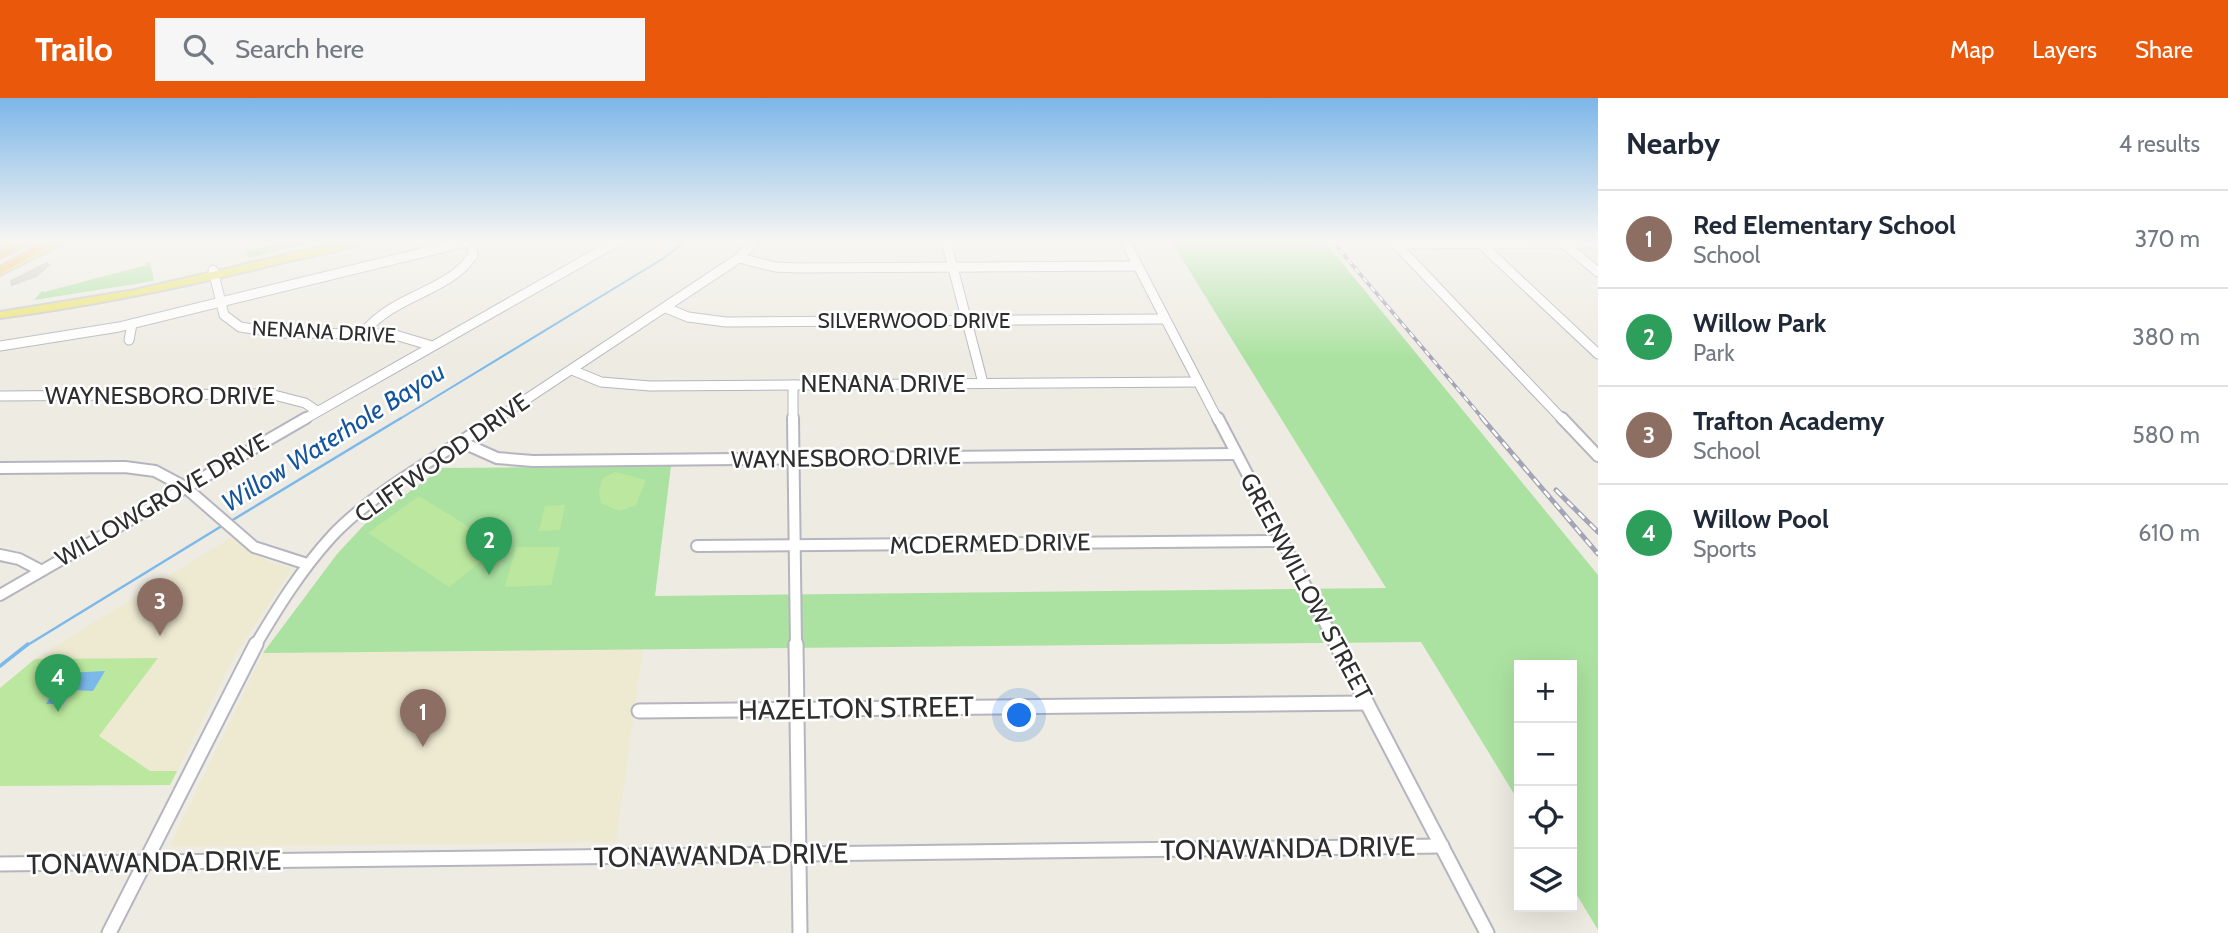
<!DOCTYPE html>
<html lang="en">
<head>
<meta charset="utf-8">
<style>
  body { margin:0; font-family:Cabin,sans-serif; background:#f6f6f7; color:#1f2937 }
  .controls { position:absolute; right:21px; bottom:21px; display:grid; overflow:hidden; border-radius:0px; box-shadow:0 7px 28px #0002 }
  .controls button { width:63px; height:63px; display:grid; place-items:center; padding:0; border:0; border-bottom:2px solid #e0e1e3; background:#fff; color:#1f2937; font:35px sans-serif }
  .you { position:absolute; left:1020px; top:618px; width:24px; height:24px; margin:-18px; border:5px solid #fff; border-radius:50%; background:#1a73e8; box-shadow:0 0 0 10px #1a73e833 }
  .badge { display:grid; place-items:center; width:46px; height:46px; border-radius:50%; background:#ea580c; color:#fff; font-size:23px; font-weight:700 }
  .pin { position:absolute; translate:-50% -58px; filter:drop-shadow(0 2px 4px #0008) }
  .pin::after { content:''; position:absolute; top:37px; width:24px; height:21px; background:inherit; clip-path:polygon(0 0,100% 0,50% 100%) }
  .list { margin:0; padding:0; list-style:none }
  h2 { display:flex; justify-content:space-between; align-items:center; height:91px; margin:0; padding:0 28px; font-size:30px }
  h2 small { font-size:23px; font-weight:400; color:#747a83 }
  .list li { display:grid; grid-template-columns:46px 1fr auto; gap:21px; align-items:center; box-sizing:border-box; height:98px; padding:0 28px; border-top:2px solid #e0e1e3 }
  .list b { display:block; font-size:26px; white-space:nowrap }
  .list p { margin:0; font-size:23px; white-space:nowrap; color:#747a83 }
  .list em { font-size:23px; font-style:normal; color:#747a83 }
  .icon { flex:none; width:38px; height:38px; fill:none; stroke:currentColor; stroke-width:2; stroke-linecap:round; stroke-linejoin:round }
  .map { position:relative; flex:none; width:1598px; height:835px; overflow:hidden }
  header { display:flex; align-items:center; gap:42px; box-sizing:border-box; height:98px; padding:0 35px; background:#ea580c; color:#fff }
  header strong { font-size:33px }
  nav { display:flex; gap:38px; margin-inline-start:auto; font-size:24px }
  .search { width:490px; height:63px; background:#f6f6f7; display:flex; align-items:center; gap:18px; box-sizing:border-box; padding:0 24px; border-radius:0px; color:#747a83; font-size:26px }
  main { display:flex }
  aside { flex:1; background:#fff }
  .map>svg:first-child { display:block }
  .education { fill:#eeead2 }
  .green { fill:#ace2a1 }
  .pitch { fill:#bbe89e }
  .water { fill:#7bb9ea }
  .lines { fill:none; stroke-linecap:round; stroke-linejoin:round }
  .stream-far2 { stroke:#7bb9ea; stroke-width:2 }
  .stream-far1 { stroke:#7bb9ea; stroke-width:2.5 }
  .stream { stroke:#7bb9ea; stroke-width:3.5 }
  .building { fill:#cac9c0; stroke:#cac7bb; stroke-width:2 }
  .minor-far2-casing { stroke:#b5b5c0; stroke-width:11 }
  .minor-far1-casing { stroke:#b5b5c0; stroke-width:14 }
  .minor-casing { stroke:#b5b5c0; stroke-width:17 }
  .major-casing { stroke:#c9c9c9; stroke-width:4 }
  .highway-casing { stroke:#c9c9c9; stroke-width:3 }
  .minor-far2 { stroke:#fff; stroke-width:9 }
  .minor-far1 { stroke:#fff; stroke-width:10 }
  .minor { stroke:#fff; stroke-width:13 }
  .major { fill:#ebe46a; fill-rule:evenodd }
  .highway { fill:#f7be64; fill-rule:evenodd }
  .rail-far1-casing { stroke:#a5a4b7; stroke-width:3.5 }
  .rail-casing { stroke:#a5a4b7; stroke-width:5 }
  .rail-far1 { stroke:#fff; stroke-width:2; stroke-dasharray:6; stroke-linecap:butt }
  .rail { stroke:#fff; stroke-width:2.5; stroke-dasharray:8; stroke-linecap:butt }
  .labels { text-anchor:middle; stroke-width:5; stroke-linejoin:round; paint-order:stroke }
  .far-street-label { font-size:21px; fill:#2e2e2e; stroke:#fff }
  .street-label { font-size:24px; fill:#2e2e2e; stroke:#fff }
  .water-label { font-size:26px; font-style:italic; fill:#14559c; stroke:#fff }
  .near-street-label { font-size:28px; fill:#2e2e2e; stroke:#fff }
</style>
</head>
<body>
<header>
<strong>Trailo</strong>
<div class="search"><svg class="icon" aria-label="search" viewBox="0 0 24 24"><circle cx="10" cy="10" r="6"/><path d="M15 15l6 6"/></svg>Search here</div>
<nav><a>Map</a><a>Layers</a><a>Share</a></nav>
</header>
<main>
<div class="map">
<svg width="1598" height="835" viewBox="0 0 1598 835">
  <rect width="100%" height="100%" fill="#eeebe2"/>
  <g class="education">
    <polygon points="230,440 270,464 293,470 234,559 177,673 150,673 98,639 157,560 35,561"/>
    <polygon points="643,552 616,744 173,749 171,745 263,555"/>
  </g>
  <g class="green">
    <polygon points="292,143 318,143 248,160 246,153"/>
    <polygon points="1171,143 1324,143 1598,477 1598,832 1572,789 1572,567 1519,567 1519,704 1421,544 263,555 337,456 365,426 442,370 671,368 655,498 1386,490"/>
    <polygon points="146,164 150,164 154,183 34,202 42,193 44,194 147,167"/>
  </g>
  <g class="pitch">
    <polygon points="615,374 646,382 636,407 619,413 601,405 599,393 602,381"/>
    <polygon points="419,398 500,448 449,489 368,435"/>
    <polygon points="565,407 560,432 539,433 545,408"/>
    <polygon points="516,449 560,449 551,487 505,489"/>
    <polygon points="158,560 99,638 150,673 177,673 170,687 0,688 0,590 35,561"/>
  </g>
  <polygon class="water" points="105,573 93,593 72,592 63,606 46,606 66,575"/>
  <g class="lines">
    <polyline class="stream-far2" points="398,322 664,160 686,143"/>
    <g class="stream-far1">
      <polyline points="231,423 401,320"/>
      <polyline points="26,548 225,426"/>
    </g>
    <polyline class="stream" points="0,568 28,546"/>
  </g>
  <polygon class="building" points="47,165 49,167 36,178 12,187 11,183"/>
  <g class="lines">
    <defs>
      <g id="minor-far2">
        <polyline points="946,143 983,285"/>
        <polyline points="1125,143 1218,322"/>
        <polyline points="1563,145 1598,174"/>
        <polyline points="1396,146 1563,322"/>
        <polyline points="1396,146 1598,145"/>
        <polyline points="1481,146 1598,256"/>
        <polyline points="739,160 775,169 798,170 1137,168"/>
        <polyline points="213,172 224,217 240,229 279,235 392,236 432,248"/>
        <polyline points="666,210 688,219 726,224 1164,221"/>
        <polyline points="129,242 132,226"/>
        <path d="M 0,248 L 119,229 L 470,143 L 473,157 C 449,194 395,196 364,234"/>
        <polyline points="572,272 601,284 650,288 1198,284"/>
        <polyline points="793,287 793,322"/>
        <polyline points="0,298 270,296 305,305 317,313"/>
        <polyline points="303,322 618,143"/>
        <polyline points="495,322 739,160 755,143"/>
      </g>
      <g id="minor-far1">
        <polyline points="793,320 796,548"/>
        <polyline points="1218,320 1337,548"/>
        <polyline points="1562,320 1598,358"/>
        <polyline points="461,344 497,360 533,363 1235,356"/>
        <polyline points="0,370 125,369 155,373 185,389 254,449 307,466"/>
        <polyline points="697,448 1282,443"/>
        <polyline points="0,457 19,461 40,472"/>
        <polyline points="0,497 306,320"/>
        <path d="M 255,548 C 278,509 301,472 332,438 C 372,395 447,353 498,320"/>
      </g>
      <g id="minor">
        <polyline points="796,546 800,835"/>
        <polyline points="1336,546 1487,835"/>
        <polyline points="639,613 1367,605"/>
        <polyline points="0,766 1442,748"/>
        <polyline points="109,835 256,546"/>
      </g>
      <g id="major">
        <polygon points="0,143 11,143 0,149"/>
        <polygon points="56,143 68,143 0,177 0,170"/>
        <path d="M 345,143 L 361,143 C 345,154 309,158 289,163 C 194,187 98,207 0,220 L 0,214 L 135,192 Z"/>
      </g>
      <g id="highway">
        <polygon points="21,143 35,143 0,161 0,154"/>
        <polygon points="44,143 58,143 0,176 0,168"/>
      </g>
    </defs>
    <use href="#minor-far2" class="minor-far2-casing"/>
    <use href="#minor-far1" class="minor-far1-casing"/>
    <use href="#minor" class="minor-casing"/>
    <use href="#major" class="major-casing"/>
    <use href="#highway" class="highway-casing"/>
    <use href="#minor-far2" class="minor-far2"/>
    <use href="#minor-far1" class="minor-far1"/>
    <use href="#minor" class="minor"/>
    <use href="#major" class="major"/>
    <use href="#highway" class="highway"/>
    <defs>
      <polyline id="rail-far1" points="1332,143 1484,322"/>
      <g id="rail">
        <polyline points="1482,320 1598,456"/>
        <polyline points="1556,392 1598,434"/>
      </g>
    </defs>
    <use href="#rail-far1" class="rail-far1-casing"/>
    <use href="#rail" class="rail-casing"/>
    <use href="#rail-far1" class="rail-far1"/>
    <use href="#rail" class="rail"/>
  </g>
  <linearGradient id="sky" x2="0" y2="1"><stop stop-color="#7cb6e9"/><stop offset="0.55" stop-color="#f7f6f2"/><stop offset="1" stop-color="#f7f6f2" stop-opacity="0"/></linearGradient>
  <rect width="1598" height="260" fill="url(#sky)"/>
  <g class="labels">
    <g class="far-street-label">
      <text x="914" y="230">SILVERWOOD DRIVE</text>
      <text transform="translate(324 234) rotate(3)" y="7">NENANA DRIVE</text>
    </g>
    <g class="street-label">
      <text x="883" y="294">NENANA DRIVE</text>
      <text x="160" y="306">WAYNESBORO DRIVE</text>
      <text transform="translate(442 360) rotate(-35)" y="8">CLIFFWOOD DRIVE</text>
      <text transform="translate(846 360) rotate(-1)" y="8">WAYNESBORO DRIVE</text>
      <text transform="translate(162 402) rotate(-30)" y="8">WILLOWGROVE DRIVE</text>
      <text transform="translate(990 446) rotate(-1)" y="8">MCDERMED DRIVE</text>
      <text transform="translate(1306 489) rotate(62)" y="8">GREENWILLOW STREET</text>
    </g>
    <g class="water-label">
      <text transform="translate(333 339) rotate(-32)" y="9">Willow Waterhole Bayou</text>
    </g>
    <g class="near-street-label">
      <text transform="translate(856 610) rotate(-1)" y="10">HAZELTON STREET</text>
      <text transform="translate(1288 750) rotate(-1)" y="10">TONAWANDA DRIVE</text>
      <text transform="translate(721 757) rotate(-1)" y="10">TONAWANDA DRIVE</text>
      <text transform="translate(154 764) rotate(-1)" y="10">TONAWANDA DRIVE</text>
    </g>
  </g>
</svg>
<div class="controls">
<button>+</button>
<button>−</button>
<button><svg class="icon" aria-label="locate" viewBox="0 0 24 24"><circle cx="12" cy="12" r="6"/><path d="M12 2v4M12 18v4M2 12h4M18 12h4"/></svg></button>
<button><svg class="icon" aria-label="layers" viewBox="0 0 24 24"><path d="M12 4l9 5-9 5-9-5zM3 14l9 5 9-5"/></svg></button>
</div>
<div class="you"></div>
<div class="pin badge" style="left:423px;top:649px;background:#8d6e63">1</div>
<div class="pin badge" style="left:489px;top:477px;background:#2e9e5b">2</div>
<div class="pin badge" style="left:160px;top:538px;background:#8d6e63">3</div>
<div class="pin badge" style="left:58px;top:614px;background:#2e9e5b">4</div>
</div>
<aside>
<h2>Nearby<small>4 results</small></h2>
<ul class="list">
<li><span class="badge" style="background:#8d6e63">1</span><div><b>Red Elementary School</b><p>School</p></div><em>370 m</em></li>
<li><span class="badge" style="background:#2e9e5b">2</span><div><b>Willow Park</b><p>Park</p></div><em>380 m</em></li>
<li><span class="badge" style="background:#8d6e63">3</span><div><b>Trafton Academy</b><p>School</p></div><em>580 m</em></li>
<li><span class="badge" style="background:#2e9e5b">4</span><div><b>Willow Pool</b><p>Sports</p></div><em>610 m</em></li>
</ul>
</aside>
</main>
</body>
</html>
